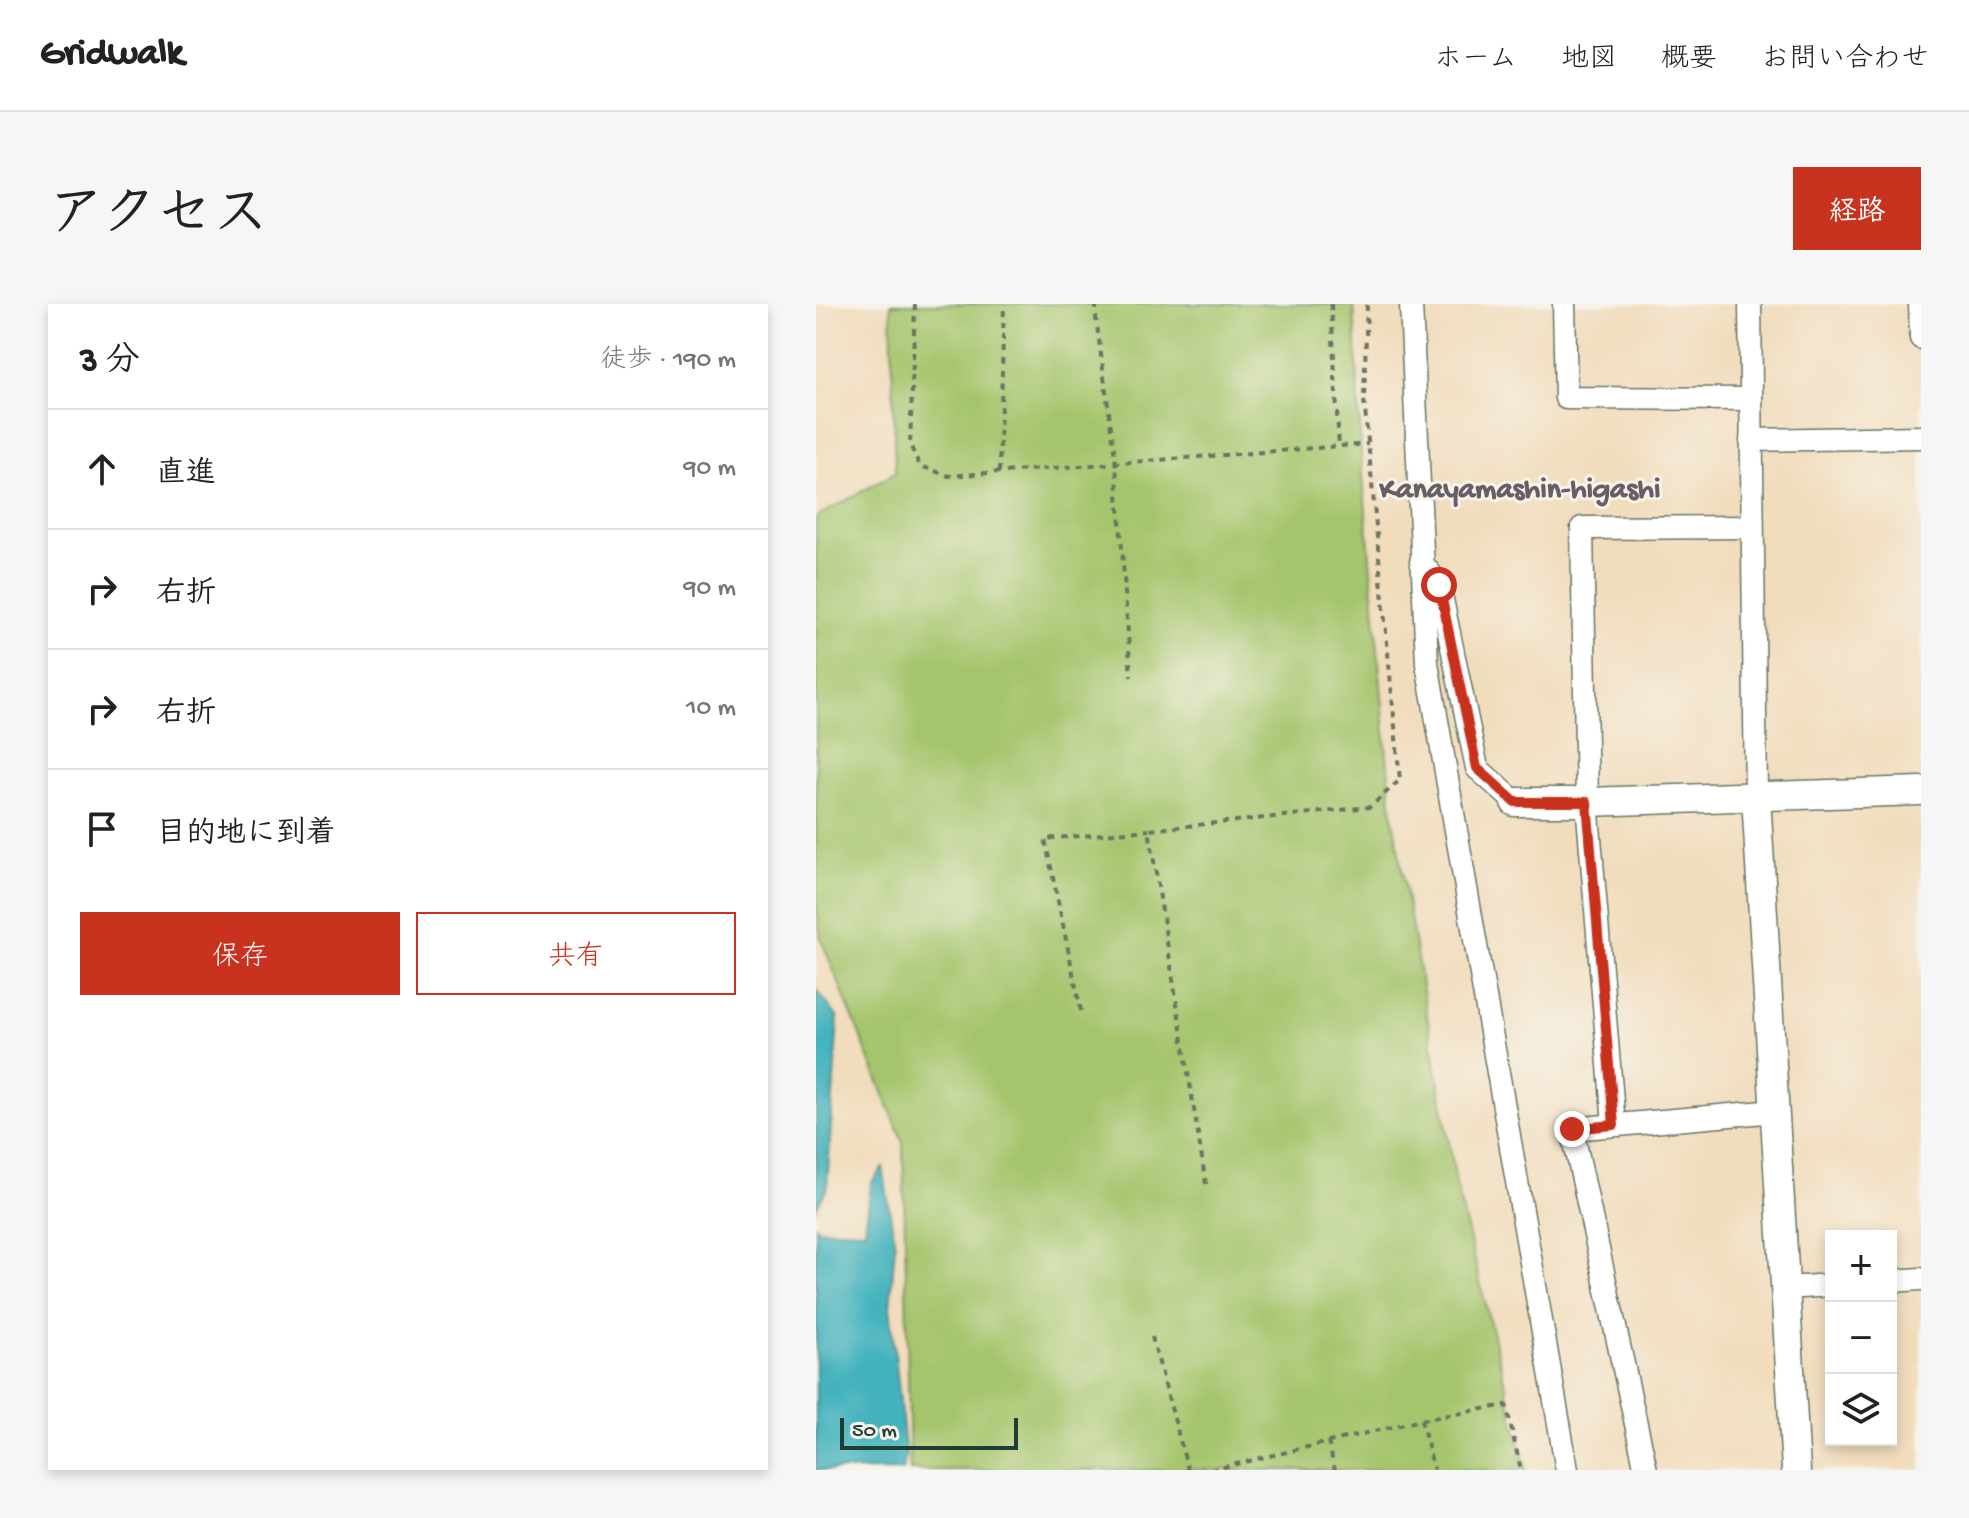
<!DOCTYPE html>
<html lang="ja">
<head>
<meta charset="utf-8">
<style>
  body { margin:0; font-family:"Gochi Hand","Klee One",sans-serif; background:#f6f6f6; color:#222 }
  .controls { position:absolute; right:24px; bottom:24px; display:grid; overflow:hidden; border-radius:0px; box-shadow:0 4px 12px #0003 }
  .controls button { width:72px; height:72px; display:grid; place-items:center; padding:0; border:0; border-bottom:2px solid #e0e0e0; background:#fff; color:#222; font:40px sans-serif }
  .scale { position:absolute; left:24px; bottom:20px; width:178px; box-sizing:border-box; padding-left:8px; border:4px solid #1f3d34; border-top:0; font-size:22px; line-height:28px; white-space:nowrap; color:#1f3d34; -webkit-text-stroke:6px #f7f3e8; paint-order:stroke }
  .stop { position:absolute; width:24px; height:24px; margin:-18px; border:6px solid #c8321e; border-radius:50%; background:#fff }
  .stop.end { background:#c8321e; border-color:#fff; box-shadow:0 2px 8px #0008 }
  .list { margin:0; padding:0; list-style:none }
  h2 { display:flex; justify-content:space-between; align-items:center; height:104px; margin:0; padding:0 32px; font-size:34px }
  h2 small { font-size:26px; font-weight:400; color:#767676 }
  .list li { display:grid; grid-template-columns:52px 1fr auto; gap:24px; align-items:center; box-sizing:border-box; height:120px; padding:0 32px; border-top:2px solid #e0e0e0 }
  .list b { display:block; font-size:30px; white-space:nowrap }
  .list em { font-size:26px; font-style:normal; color:#767676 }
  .actions { display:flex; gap:16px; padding:24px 32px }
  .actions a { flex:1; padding:18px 0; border:2px solid #c8321e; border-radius:0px; text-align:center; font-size:28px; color:#c8321e }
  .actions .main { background:#c8321e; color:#fff }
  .icon { flex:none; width:44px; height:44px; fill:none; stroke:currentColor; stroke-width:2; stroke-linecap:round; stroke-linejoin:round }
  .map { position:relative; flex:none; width:1105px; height:1166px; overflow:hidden; border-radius:0px }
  header { display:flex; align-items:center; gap:48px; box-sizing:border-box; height:112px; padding:0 40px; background:#fff; border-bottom:2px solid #e0e0e0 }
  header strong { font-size:38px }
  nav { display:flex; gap:44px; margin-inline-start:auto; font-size:28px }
  .intro { display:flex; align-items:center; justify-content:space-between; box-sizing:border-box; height:192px; padding:0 48px }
  h1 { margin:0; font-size:56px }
  .button { padding:20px 36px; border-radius:0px; background:#c8321e; color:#fff; font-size:28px; font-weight:700 }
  main { display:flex; gap:48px; padding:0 48px }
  aside { flex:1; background:#fff; border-radius:0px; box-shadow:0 4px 12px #0003 }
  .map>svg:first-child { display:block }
  .green { fill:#a5c56c; stroke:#628150; stroke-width:2 }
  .water { fill:#44b3be; stroke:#327879; stroke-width:2 }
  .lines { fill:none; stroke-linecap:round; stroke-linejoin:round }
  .minor-casing { stroke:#687564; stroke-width:25 }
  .tertiary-casing { stroke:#687564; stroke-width:31 }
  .path { stroke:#687564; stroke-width:4; stroke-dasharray:6 6; stroke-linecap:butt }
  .minor { stroke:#fff; stroke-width:22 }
  .tertiary { stroke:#fff; stroke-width:28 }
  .route { stroke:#c8321e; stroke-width:10 }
  .labels { text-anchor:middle; stroke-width:6; stroke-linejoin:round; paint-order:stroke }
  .neighbourhood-label { font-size:30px; font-weight:bold; fill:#685f66; stroke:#f7f3e8 }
</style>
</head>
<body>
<header>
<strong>Gridwalk</strong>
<nav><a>ホーム</a><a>地図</a><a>概要</a><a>お問い合わせ</a></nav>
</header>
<div class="intro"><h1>アクセス</h1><a class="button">経路</a></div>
<main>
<aside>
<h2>3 分<small>徒歩 · 190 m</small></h2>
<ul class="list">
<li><svg class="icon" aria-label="ahead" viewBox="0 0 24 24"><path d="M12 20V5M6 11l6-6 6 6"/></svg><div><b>直進</b></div><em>90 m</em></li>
<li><svg class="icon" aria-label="right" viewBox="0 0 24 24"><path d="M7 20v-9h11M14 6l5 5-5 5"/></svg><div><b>右折</b></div><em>90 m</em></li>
<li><svg class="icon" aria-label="right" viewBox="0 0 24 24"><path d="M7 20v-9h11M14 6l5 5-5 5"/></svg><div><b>右折</b></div><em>10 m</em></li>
<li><svg class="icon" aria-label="arrive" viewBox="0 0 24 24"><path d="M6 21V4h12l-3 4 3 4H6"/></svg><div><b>目的地に到着</b></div></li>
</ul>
<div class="actions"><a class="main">保存</a><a>共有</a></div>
</aside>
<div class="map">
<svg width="1105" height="1166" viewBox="0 0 1105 1166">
  <rect width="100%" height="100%" fill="#f7f3e8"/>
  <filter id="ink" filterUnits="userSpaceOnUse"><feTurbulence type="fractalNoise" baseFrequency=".0125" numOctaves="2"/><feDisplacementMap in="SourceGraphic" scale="16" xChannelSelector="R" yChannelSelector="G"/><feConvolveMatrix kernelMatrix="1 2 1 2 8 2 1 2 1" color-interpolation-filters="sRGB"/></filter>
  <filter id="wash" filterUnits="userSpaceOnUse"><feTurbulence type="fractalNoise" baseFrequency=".006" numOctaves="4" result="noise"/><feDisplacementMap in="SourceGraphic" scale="32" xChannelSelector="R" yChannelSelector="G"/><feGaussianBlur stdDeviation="1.8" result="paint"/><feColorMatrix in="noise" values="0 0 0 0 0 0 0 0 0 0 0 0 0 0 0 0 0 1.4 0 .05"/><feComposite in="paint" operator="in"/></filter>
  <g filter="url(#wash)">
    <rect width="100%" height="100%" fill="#f1dcbc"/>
    <polygon class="green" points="75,0 538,0 545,150 576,509 641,884 710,1166 94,1166 87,838 5,635 0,600 0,213 79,169"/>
    <g class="water">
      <polygon points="0,685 22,714 11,885 0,904"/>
      <polygon points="67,863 79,941 74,1003 90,1153 86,1166 0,1166 0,922 2,925 49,927 55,880"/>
    </g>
  </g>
  <g filter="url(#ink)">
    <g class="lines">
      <defs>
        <g id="minor">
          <polyline points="595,0 611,359 751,1166"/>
          <polyline points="748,0 750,94 935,95"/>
          <polyline points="934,0 940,493"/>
          <polyline points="1104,0 1105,34"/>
          <polyline points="935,136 1105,133"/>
          <polyline points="605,258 623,281 661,464 699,498"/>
          <polyline points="798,821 771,498 766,224 936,223"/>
          <polyline points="1075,977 1105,975"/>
          <polyline points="971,984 1015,981"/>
          <polyline points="830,1166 756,825 960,807"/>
        </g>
        <g id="tertiary">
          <polyline points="940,493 980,1166"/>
          <polyline points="699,498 771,498 1105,487"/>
        </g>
      </defs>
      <use href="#minor" class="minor-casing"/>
      <use href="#tertiary" class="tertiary-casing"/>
      <g class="path">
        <polyline points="99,0 94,141 104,162 133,172 552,140"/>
        <polyline points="280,0 280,14 300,160 315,373"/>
        <polyline points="515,0 523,143"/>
        <polyline points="183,168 188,0"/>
        <polyline points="265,707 229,535 333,526"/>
        <polyline points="390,880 333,526 554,503 584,476 548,95 551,0"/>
        <polyline points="336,1033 372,1166"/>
        <polyline points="605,1116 618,1166"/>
        <polyline points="512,1138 519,1166"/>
        <polyline points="395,1166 605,1116 690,1101 705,1166"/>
      </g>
      <use href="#minor" class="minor"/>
      <use href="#tertiary" class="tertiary"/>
    </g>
  </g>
  <g class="lines" filter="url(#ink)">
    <polyline class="route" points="623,281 661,464 699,498 771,498 798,821 756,825"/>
  </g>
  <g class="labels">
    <g class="neighbourhood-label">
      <text x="704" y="193">Kanayamashin-higashi</text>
    </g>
  </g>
</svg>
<div class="controls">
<button>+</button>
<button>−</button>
<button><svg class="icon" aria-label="layers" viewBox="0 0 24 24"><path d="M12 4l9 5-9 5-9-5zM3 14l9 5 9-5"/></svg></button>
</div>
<div class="scale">50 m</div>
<div class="stop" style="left:623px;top:281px"></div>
<div class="stop end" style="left:756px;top:825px"></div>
</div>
</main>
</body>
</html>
